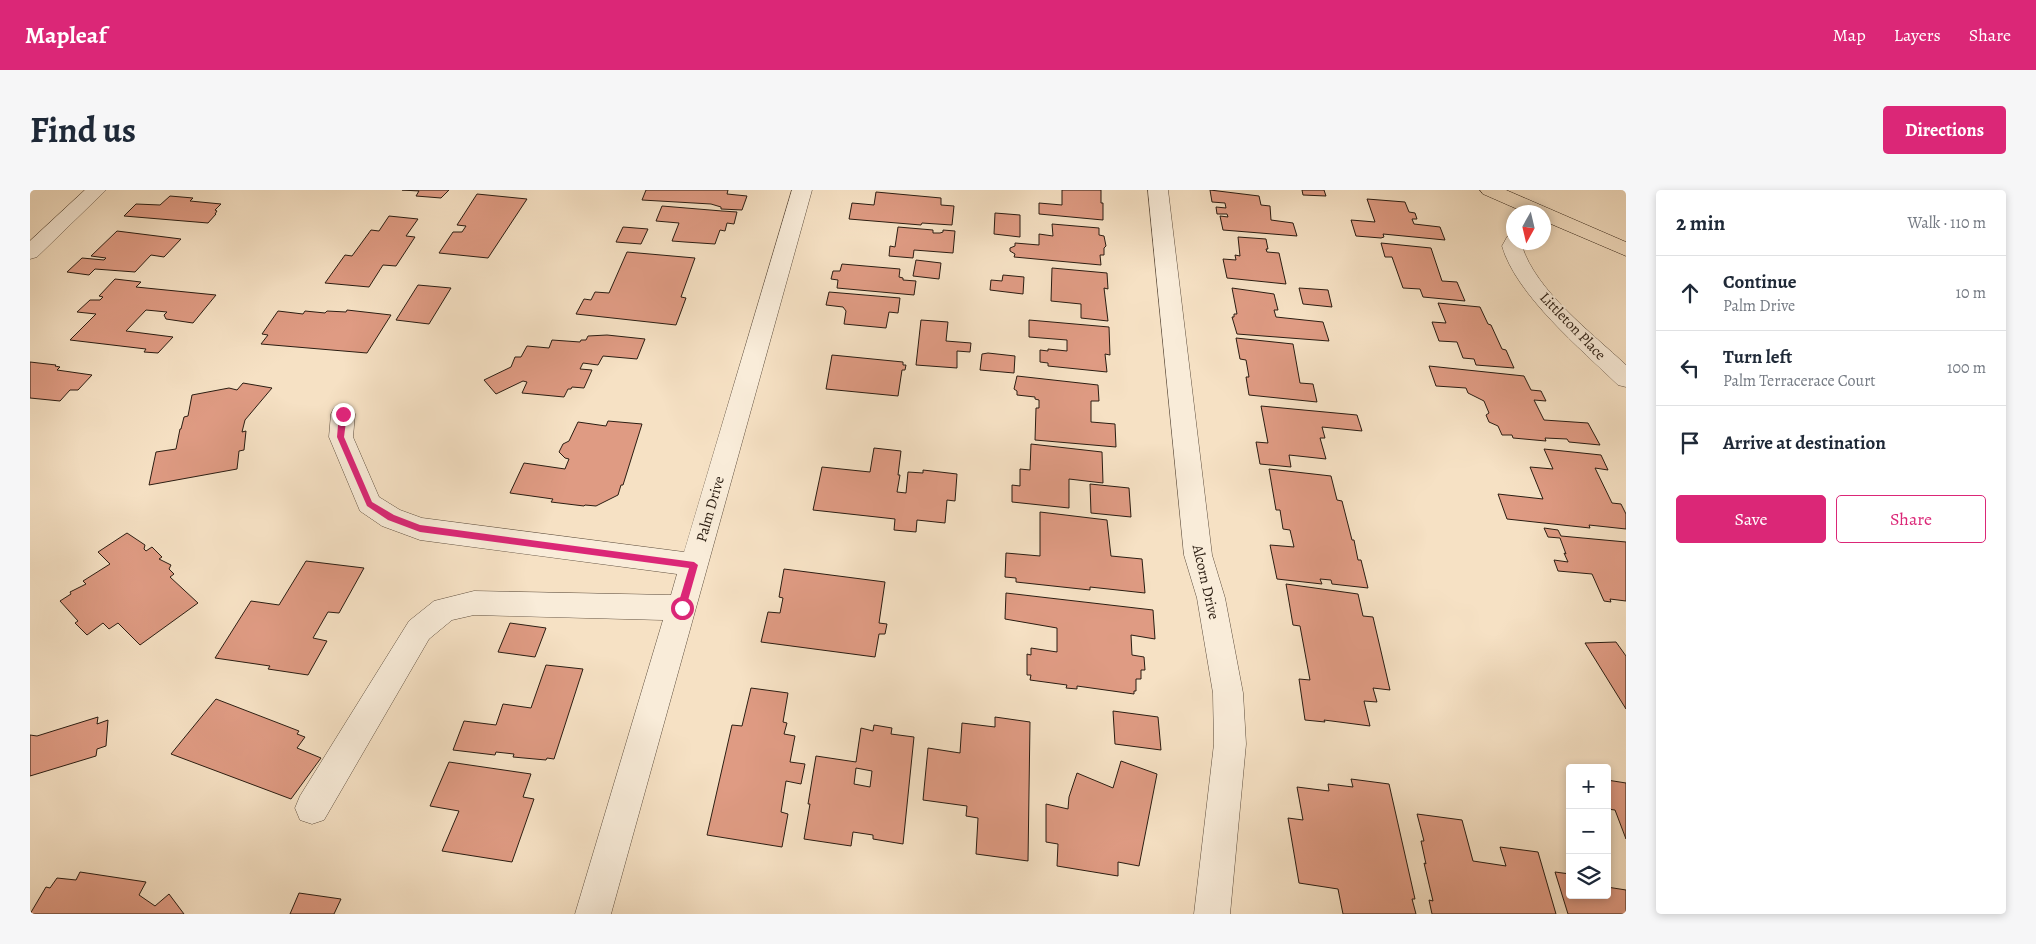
<!DOCTYPE html>
<html lang="en">
<head>
<meta charset="utf-8">
<style>
  body { margin:0; font-family:Alegreya,serif; background:#f6f6f7; color:#1f2937 }
  .controls { position:absolute; right:15px; bottom:15px; display:grid; overflow:hidden; border-radius:5px; box-shadow:0 2px 8px #0003 }
  .controls button { width:45px; height:45px; display:grid; place-items:center; padding:0; border:0; border-bottom:1px solid #e0e1e3; background:#fff; color:#1f2937; font:25px sans-serif }
  .compass { position:absolute; left:1476px; top:15px; width:45px; height:45px; border-radius:50%; background:#fff; box-shadow:0 2px 8px #0003; rotate:188deg }
  .stop { position:absolute; width:15px; height:15px; margin:-11px; border:4px solid #db2777; border-radius:50%; background:#fff }
  .stop.end { background:#db2777; border-color:#fff; box-shadow:0 1px 5px #0008 }
  .list { margin:0; padding:0; list-style:none }
  h2 { display:flex; justify-content:space-between; align-items:center; height:65px; margin:0; padding:0 20px; font-size:21px }
  h2 small { font-size:16px; font-weight:400; color:#747a83 }
  .list li { display:grid; grid-template-columns:32px 1fr auto; gap:15px; align-items:center; box-sizing:border-box; height:75px; padding:0 20px; border-top:1px solid #e0e1e3 }
  .list b { display:block; font-size:19px; white-space:nowrap }
  .list p { margin:0; font-size:16px; white-space:nowrap; color:#747a83 }
  .list em { font-size:16px; font-style:normal; color:#747a83 }
  .actions { display:flex; gap:10px; padding:15px 20px }
  .actions a { flex:1; padding:11px 0; border:1px solid #db2777; border-radius:5px; text-align:center; font-size:18px; color:#db2777 }
  .actions .main { background:#db2777; color:#fff }
  .icon { flex:none; width:28px; height:28px; fill:none; stroke:currentColor; stroke-width:2; stroke-linecap:round; stroke-linejoin:round }
  .map { position:relative; flex:none; width:1596px; height:724px; overflow:hidden; border-radius:5px }
  header { display:flex; align-items:center; gap:30px; box-sizing:border-box; height:70px; padding:0 25px; background:#db2777; color:#fff }
  header strong { font-size:24px }
  nav { display:flex; gap:28px; margin-inline-start:auto; font-size:18px }
  .intro { display:flex; align-items:center; justify-content:space-between; box-sizing:border-box; height:120px; padding:0 30px }
  h1 { margin:0; font-size:35px }
  .button { padding:12px 22px; border-radius:5px; background:#db2777; color:#fff; font-size:18px; font-weight:700 }
  main { display:flex; gap:30px; padding:0 30px }
  aside { flex:1; background:#fff; border-radius:5px; box-shadow:0 2px 8px #0003 }
  .map>svg:first-child { display:block }
  .building { fill:#df9b83; stroke:#2b1d12; fill-rule:evenodd }
  .lines { fill:none; stroke-linecap:round; stroke-linejoin:round }
  .minor-casing { stroke:#5e4e3e; stroke-width:1 }
  .major-casing { stroke:#2b1d12; stroke-width:1 }
  .minor { fill:#f9ecd9; fill-rule:evenodd }
  .major { fill:#f6e1c4; fill-rule:evenodd }
  .route { fill:#db2777 }
  .labels { text-anchor:middle; stroke-width:4; stroke-linejoin:round; paint-order:stroke }
  .street-label { font-size:15px; fill:#2b1d12; stroke:#f9ecd9 }
</style>
</head>
<body>
<header>
<strong>Mapleaf</strong>
<nav><a>Map</a><a>Layers</a><a>Share</a></nav>
</header>
<div class="intro"><h1>Find us</h1><a class="button">Directions</a></div>
<main>
<div class="map">
<svg width="1596" height="724" viewBox="0 0 1596 724">
  <rect width="100%" height="100%" fill="#f6e1c4"/>
  <filter id="stains"><feTurbulence type="fractalNoise" baseFrequency=".004" numOctaves="4"/><feColorMatrix values="0 0 0 0 .2 0 0 0 0 .09 0 0 0 0 .02 0 0 0 .5 -.17"/></filter>
  <radialGradient id="worn" r=".72"><stop offset=".6" stop-color="#630" stop-opacity="0"/><stop offset="1" stop-color="#630" stop-opacity=".3"/></radialGradient>
  <g class="building">
    <polygon points="372,0 419,0 411,8 386,6 389,1"/>
    <polygon points="616,0 698,0 697,4 717,6 712,20 691,19 691,17 681,14 612,10"/>
    <polygon points="1032,0 1071,0 1071,13 1073,13 1073,30 1009,24 1009,13 1032,15"/>
    <polygon points="1180,0 1229,6 1231,15 1240,16 1241,30 1263,33 1267,46 1193,40 1190,26 1198,27 1197,24 1187,24 1186,17 1196,18 1195,13 1182,12"/>
    <polygon points="1272,0 1294,0 1296,6 1273,5"/>
    <polygon points="846,2 911,8 911,15 924,16 922,35 892,33 891,35 819,29 822,13 844,15"/>
    <polygon points="447,4 497,9 458,68 409,63 423,42 432,42 436,36 427,35"/>
    <polygon points="140,6 163,8 160,11 191,14 185,20 187,21 185,24 186,24 178,33 94,26 106,14 130,15"/>
    <polygon points="1337,9 1375,12 1379,22 1385,23 1387,29 1382,29 1384,34 1410,37 1415,50 1353,44 1354,47 1351,48 1326,46 1321,30 1345,32"/>
    <polygon points="632,16 692,21 707,22 704,34 697,33 695,41 690,40 685,54 655,52 642,51 649,33 626,31"/>
    <polygon points="965,23 990,25 990,47 964,44"/>
    <polygon points="359,26 388,29 376,46 385,47 366,76 353,75 339,97 295,93 315,65 322,66 341,40 349,41"/>
    <polygon points="1022,34 1069,38 1069,45 1074,46 1076,56 1074,58 1074,65 1070,65 1071,75 984,67 985,64 980,61 980,58 985,56 985,53 1009,55 1009,44 1023,46"/>
    <polygon points="593,37 618,39 611,54 586,52"/>
    <polygon points="868,37 903,40 903,43 910,43 913,42 913,40 925,41 923,63 884,60 883,68 859,66 860,56 865,57"/>
    <polygon points="87,41 151,49 134,67 121,65 105,82 65,79 59,85 37,82 52,68 74,70 76,68 61,66"/>
    <polygon points="1208,47 1236,49 1238,59 1236,59 1237,62 1249,63 1256,94 1197,88 1193,69 1206,70 1205,65 1210,66"/>
    <polygon points="1351,53 1401,58 1412,91 1427,92 1435,111 1393,107 1390,99 1373,98 1362,67 1355,67"/>
    <polygon points="597,62 665,68 651,107 656,108 646,135 546,124 554,109 561,110 565,102 579,103"/>
    <polygon points="886,70 911,73 909,89 883,86"/>
    <polygon points="812,74 870,79 869,87 873,88 873,90 886,91 884,105 807,98 808,90 801,89 803,81 810,81"/>
    <polygon points="1022,78 1077,83 1078,99 1074,98 1078,131 1051,128 1051,114 1021,111"/>
    <polygon points="973,85 994,87 993,104 960,100 961,90 972,91"/>
    <polygon points="85,89 111,92 106,97 186,105 163,133 136,129 134,125 137,122 116,120 96,141 143,147 128,163 114,162 116,159 40,150 66,124 47,122 60,110 70,110 73,107 69,106"/>
    <polygon points="388,95 421,98 399,134 366,130"/>
    <polygon points="1202,98 1244,104 1248,120 1244,120 1246,127 1293,132 1299,151 1207,144 1202,127 1204,127 1204,124 1207,124"/>
    <polygon points="1269,98 1298,100 1302,117 1273,114"/>
    <polygon points="799,102 870,108 868,123 859,122 856,138 814,134 816,121 813,117 796,115"/>
    <polygon points="1408,113 1450,117 1458,134 1461,135 1472,159 1476,160 1484,178 1446,175 1444,169 1433,168 1427,152 1409,151 1402,132 1416,133"/>
    <polygon points="317,120 361,125 337,163 231,154 238,145 232,144 248,121 273,124 275,121 295,123 297,121 316,122"/>
    <polygon points="891,130 918,132 916,151 941,153 940,162 927,161 927,178 886,175"/>
    <polygon points="999,130 1079,137 1080,165 1075,164 1077,182 1018,176 1018,173 1010,172 1010,160 1018,161 1018,159 1037,161 1037,150 999,147"/>
    <polygon points="577,145 615,149 607,169 573,166 568,175 553,173 550,179 562,180 554,198 542,197 541,199 538,199 534,207 492,203 497,192 493,191 466,204 454,190 481,177 485,167 491,167 497,156 519,158 522,150 550,152 551,150 556,150 558,146"/>
    <polygon points="1206,148 1263,154 1270,193 1283,194 1287,212 1219,205 1216,187 1219,187 1216,170 1210,169"/>
    <polygon points="958,163 985,166 984,183 950,180 952,164"/>
    <polygon points="802,165 873,172 873,175 876,175 875,180 872,180 868,206 796,199"/>
    <polygon points="0,172 26,175 25,176 30,177 27,180 62,185 48,200 40,200 30,211 0,208"/>
    <polygon points="1399,176 1494,186 1501,200 1511,201 1516,211 1504,210 1514,230 1558,233 1570,255 1539,252 1537,249 1515,248 1516,251 1483,248 1482,245 1472,245 1468,236 1459,232 1456,225 1459,223 1454,211 1438,203 1436,198 1406,196"/>
    <polygon points="987,186 1068,195 1069,211 1061,211 1061,232 1085,234 1086,257 1005,250 1006,218 1009,218 1009,210 1005,209 1005,207 987,205 987,201 984,199"/>
    <polygon points="213,193 242,198 215,230 212,242 216,241 214,260 209,261 207,279 119,295 126,262 146,259 150,239 151,239 154,227 158,226 162,205 199,198 207,200"/>
    <polygon points="1231,216 1327,225 1332,241 1292,237 1295,248 1290,248 1296,269 1259,265 1261,277 1230,274 1226,252 1238,253"/>
    <polygon points="578,231 612,234 593,295 591,295 588,305 566,316 555,315 554,316 521,312 523,309 480,303 494,273 535,279 539,269 535,268 529,262 533,254 539,251 548,232 576,236"/>
    <polygon points="1001,254 1072,262 1073,293 1039,289 1039,318 982,312 982,295 990,296 990,279 1000,280"/>
    <polygon points="844,258 871,261 868,285 870,285 867,302 876,303 878,282 893,283 893,280 927,284 925,311 917,310 915,333 887,330 886,342 864,340 865,329 783,320 792,277 840,282"/>
    <polygon points="1514,259 1571,265 1578,280 1565,278 1582,313 1591,314 1596,324 1596,339 1559,335 1560,338 1477,329 1468,304 1513,309 1500,277 1523,279"/>
    <polygon points="1239,279 1301,286 1307,310 1312,311 1322,350 1324,350 1328,370 1331,370 1338,398 1302,394 1301,390 1290,389 1292,394 1247,389 1240,355 1264,357 1260,340 1253,339 1250,320 1246,320"/>
    <polygon points="1060,294 1099,298 1101,327 1061,323"/>
    <polygon points="1010,322 1077,330 1081,366 1112,369 1115,403 1060,397 1060,400 986,392 986,388 975,387 976,363 1010,366"/>
    <polygon points="1514,338 1528,340 1531,346 1596,352 1596,411 1580,409 1581,412 1574,411 1562,384 1528,381 1524,370 1538,372 1534,363 1536,364 1530,348 1518,347"/>
    <polygon points="97,343 115,355 114,359 116,361 122,357 132,367 129,369 141,375 139,379 144,384 140,387 168,413 110,455 88,433 79,439 73,433 57,445 45,433 48,431 30,411 41,404 40,402 56,394 53,391 80,374 68,362"/>
    <polygon points="276,371 334,378 309,423 298,422 283,448 297,451 278,485 238,479 240,476 185,468 221,411 249,415"/>
    <polygon points="754,379 855,392 849,433 857,434 855,444 849,444 845,467 731,452 738,422 750,423 753,408 749,407"/>
    <polygon points="1256,394 1328,404 1333,426 1343,427 1360,500 1343,498 1347,512 1334,511 1340,536 1294,530 1295,532 1275,530 1269,489 1280,490 1270,436 1263,435"/>
    <polygon points="976,403 1123,420 1125,449 1101,445 1102,465 1114,467 1115,480 1111,480 1111,489 1106,489 1106,501 1104,501 1104,504 1047,496 1047,499 1036,498 1037,495 1000,490 1001,485 997,485 997,464 1001,465 1001,458 1027,462 1027,438 975,429"/>
    <polygon points="480,433 516,438 505,467 468,462"/>
    <polygon points="1586,452 1596,466 1596,519 1555,453"/>
    <polygon points="516,475 553,479 524,569 517,568 516,570 483,567 484,564 466,562 465,565 423,560 434,531 466,535 473,514 501,518"/>
    <polygon points="721,498 758,503 753,532 757,533 754,544 765,546 760,572 775,574 771,594 756,591 751,622 758,624 752,657 677,645 702,535 712,536"/>
    <polygon points="186,509 269,541 267,544 275,547 267,558 291,568 261,609 141,564"/>
    <polygon points="1083,521 1128,527 1131,560 1085,554"/>
    <polygon points="68,527 67,534 78,530 76,556 67,559 66,566 0,586 0,545 7,546"/>
    <polygon points="965,527 1000,532 998,671 946,664 948,628 936,626 937,616 893,610 898,558 930,563 932,533 965,537"/>
    <path d="M 844,535 L 862,538 L 861,544 L 884,547 L 873,654 L 843,649 L 843,645 L 823,642 L 821,656 L 774,649 L 780,614 L 778,614 L 786,566 L 826,572 L 831,538 L 843,541 ZM 826,578 L 842,581 L 840,597 L 824,594 Z"/>
    <polygon points="1091,571 1127,584 1109,676 1088,672 1088,686 1027,676 1028,654 1016,652 1016,614 1038,619 1039,607 1047,583 1083,598"/>
    <polygon points="419,572 501,584 493,607 504,609 482,672 412,661 429,621 400,616"/>
    <polygon points="1321,589 1359,594 1385,709 1382,709 1386,724 1313,724 1308,699 1269,693 1258,628 1273,630 1267,597 1299,601 1298,594 1323,597"/>
    <polygon points="1577,590 1596,593 1596,649 1585,620 1577,619"/>
    <polygon points="1387,624 1432,630 1443,671 1476,676 1470,657 1508,662 1526,724 1402,724 1399,710 1403,711 1394,673 1396,674 1391,651 1394,651"/>
    <polygon points="50,682 116,692 109,705 125,716 139,704 154,724 0,724 16,697 20,698 27,688 46,690"/>
    <polygon points="1525,682 1540,684 1540,705 1577,705 1577,697 1596,700 1596,724 1538,724"/>
    <polygon points="269,703 311,709 304,724 260,724"/>
  </g>
  <g class="lines">
    <defs>
      <g id="minor">
        <polygon points="55,0 76,0 7,67 0,69 0,51"/>
        <polygon points="762,0 782,0 581,724 545,724 633,430 444,425 422,430 399,449 294,630 282,634 270,630 265,618 270,606 379,431 404,411 444,401 641,405 647,384 390,350 352,336 330,321 299,247 301,224 304,218 313,215 322,218 325,224 323,247 349,307 370,320 392,328 654,362"/>
        <polygon points="1118,0 1138,0 1182,365 1195,408 1213,503 1216,554 1200,724 1164,724 1184,554 1183,503 1167,408 1154,365"/>
        <path d="M 1484,46 L 1484,52 L 1494,52 L 1492,56 C 1506,101 1562,143 1596,175 L 1596,197 L 1588,195 C 1551,159 1486,105 1472,56 L 1477,47 Z"/>
      </g>
      <polygon id="major" points="1450,0 1476,0 1596,52 1596,66 1514,31 1514,22 1494,22 1453,4"/>
    </defs>
    <use href="#minor" class="minor-casing"/>
    <use href="#major" class="major-casing"/>
    <use href="#minor" class="minor"/>
    <use href="#major" class="major"/>
  </g>
  <polygon class="route" points="313,222 317,224 314,247 342,312 364,325 390,335 664,372 668,375 655,421 652,422 647,418 659,378 390,342 358,330 337,316 307,247 309,224"/>
  <g class="labels">
    <g class="street-label">
      <text transform="translate(1543 136) rotate(46)" y="5">Littleton Place</text>
      <text transform="translate(680 319) rotate(-74)" y="5">Palm Drive</text>
      <text transform="translate(1176 392) rotate(77)" y="5">Alcorn Drive</text>
    </g>
  </g>
  <rect width="100%" height="100%" filter="url(#stains)"/>
  <rect width="100%" height="100%" fill="url(#worn)"/>
</svg>
<div class="controls">
<button>+</button>
<button>−</button>
<button><svg class="icon" aria-label="layers" viewBox="0 0 24 24"><path d="M12 4l9 5-9 5-9-5zM3 14l9 5 9-5"/></svg></button>
</div>
<svg class="compass" viewBox="-18 -18 36 36"><path d="M0-13l5 13h-10z" fill="#e53935"/><path d="M0 13l5-13h-10z" fill="#747a83"/></svg>
<div class="stop" style="left:652px;top:418px"></div>
<div class="stop end" style="left:313px;top:224px"></div>
</div>
<aside>
<h2>2 min<small>Walk · 110 m</small></h2>
<ul class="list">
<li><svg class="icon" aria-label="ahead" viewBox="0 0 24 24"><path d="M12 20V5M6 11l6-6 6 6"/></svg><div><b>Continue</b><p>Palm Drive</p></div><em>10 m</em></li>
<li><svg class="icon" aria-label="left" viewBox="0 0 24 24"><path d="M17 20v-9H6M10 6l-5 5 5 5"/></svg><div><b>Turn left</b><p>Palm Terracerace Court</p></div><em>100 m</em></li>
<li><svg class="icon" aria-label="arrive" viewBox="0 0 24 24"><path d="M6 21V4h12l-3 4 3 4H6"/></svg><div><b>Arrive at destination</b></div></li>
</ul>
<div class="actions"><a class="main">Save</a><a>Share</a></div>
</aside>
</main>
</body>
</html>
